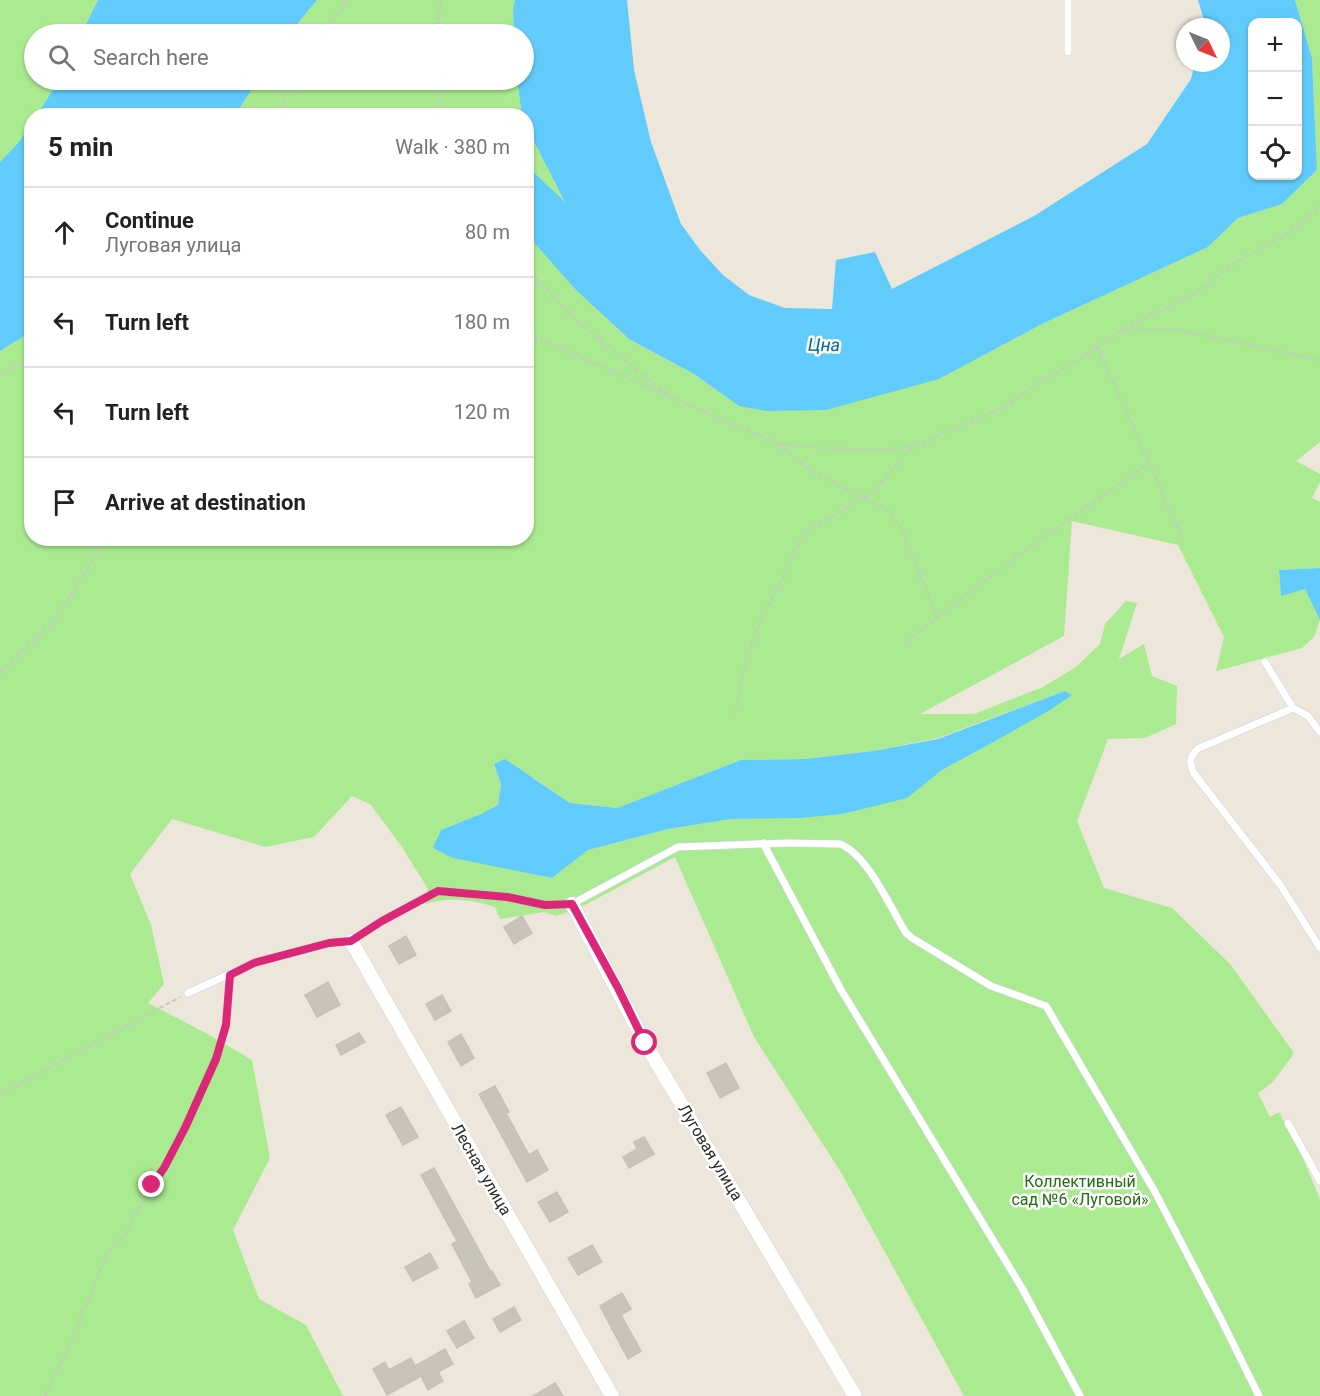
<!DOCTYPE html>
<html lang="en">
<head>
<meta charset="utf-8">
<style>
  body { margin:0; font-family:Roboto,sans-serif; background:#f6f6f6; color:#222 }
  .controls { position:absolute; right:18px; top:18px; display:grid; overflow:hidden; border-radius:12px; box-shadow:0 2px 4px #0004 }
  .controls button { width:54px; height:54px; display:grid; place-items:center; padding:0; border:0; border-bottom:2px solid #e0e0e0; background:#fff; color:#222; font:30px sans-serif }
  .compass { position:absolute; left:1176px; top:18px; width:54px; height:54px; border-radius:50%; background:#fff; box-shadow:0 2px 4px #0004; rotate:133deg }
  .stop { position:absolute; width:18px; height:18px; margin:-14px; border:4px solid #db2777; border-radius:50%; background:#fff }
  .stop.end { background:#db2777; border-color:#fff; box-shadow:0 2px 6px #0008 }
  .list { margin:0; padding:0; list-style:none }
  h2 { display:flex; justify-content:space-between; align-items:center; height:78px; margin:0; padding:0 24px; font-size:26px }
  h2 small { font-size:20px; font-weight:400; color:#767676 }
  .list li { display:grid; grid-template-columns:39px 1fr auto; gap:18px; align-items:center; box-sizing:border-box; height:90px; padding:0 24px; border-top:2px solid #e0e0e0 }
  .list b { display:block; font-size:22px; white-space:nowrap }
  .list p { margin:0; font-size:20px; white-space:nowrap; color:#767676 }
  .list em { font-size:20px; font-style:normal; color:#767676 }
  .icon { flex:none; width:33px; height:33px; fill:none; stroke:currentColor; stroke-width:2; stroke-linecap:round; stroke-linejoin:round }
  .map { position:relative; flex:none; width:1320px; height:1396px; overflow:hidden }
  .search { position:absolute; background:#fff; box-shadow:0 2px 4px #0004; left:24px; top:24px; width:510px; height:66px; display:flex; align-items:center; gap:15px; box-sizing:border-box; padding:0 21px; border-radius:33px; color:#767676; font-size:22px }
  .panel { position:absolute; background:#fff; box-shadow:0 2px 4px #0004; left:24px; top:108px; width:510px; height:438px; border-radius:24px }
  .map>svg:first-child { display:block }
  .green { fill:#aaea90; fill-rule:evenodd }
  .water { fill:#61cbfb; fill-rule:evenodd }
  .building { fill:#c8c4b9; stroke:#c9c2b3; stroke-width:1.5 }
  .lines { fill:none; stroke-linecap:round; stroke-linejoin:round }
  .lane-casing { stroke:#cfd2e4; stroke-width:8 }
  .street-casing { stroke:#cfd2e4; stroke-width:15 }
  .path { stroke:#c8c8c8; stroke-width:2; stroke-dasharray:4.5 3; stroke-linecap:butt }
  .lane { stroke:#fff; stroke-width:7 }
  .street { stroke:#fff; stroke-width:14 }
  .route { stroke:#db2777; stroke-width:8 }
  .labels { text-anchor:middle; stroke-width:5; stroke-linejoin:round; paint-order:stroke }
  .street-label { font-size:16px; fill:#2a2a2a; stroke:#fff }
  .park-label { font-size:16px; fill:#216e12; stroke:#fff }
  .water-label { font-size:18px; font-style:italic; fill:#0065a7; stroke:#fff }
</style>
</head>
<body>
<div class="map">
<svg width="1320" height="1396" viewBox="0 0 1320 1396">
  <rect width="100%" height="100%" fill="#ede6da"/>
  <g class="green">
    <path d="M 0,0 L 98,0 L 81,34 L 34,34 L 34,80 L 59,80 L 37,115 L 32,116 C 31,134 12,150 0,162 Z"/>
    <polygon points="317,0 515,0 513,8 514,34 289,34"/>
    <path d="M 1295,0 L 1320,0 L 1320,442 L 1296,461 L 1320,474 L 1320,482 L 1312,498 L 1320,502 L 1320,568 L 1279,570 L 1281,595 L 1305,589 L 1320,620 L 1314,637 L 1302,648 L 1216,671 L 1224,637 L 1178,545 L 1072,521 L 1064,636 L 920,714 L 974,714 L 1043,687 L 1076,667 L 1100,644 L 1105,624 L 1126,601 L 1137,603 L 1119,659 L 1144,644 L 1152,676 L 1177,686 L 1176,724 L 1145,738 L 1108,739 L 1077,821 L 1104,888 L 1172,908 L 1230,964 L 1294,1053 L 1273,1082 L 1258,1093 L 1270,1117 L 1279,1112 L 1301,1154 L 1320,1199 L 1320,1396 L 964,1396 L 842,1174 L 754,1037 L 675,857 L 585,905 L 557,916 L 544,912 L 500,919 L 495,907 C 472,899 447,897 425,904 L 428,889 L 402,847 L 370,804 L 352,796 L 314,837 L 265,847 L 172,819 L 130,874 L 151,925 L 164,984 L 148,1003 L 206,1033 L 252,1060 L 270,1158 L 233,1230 L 259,1299 L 306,1325 L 343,1396 L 0,1396 L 0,351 L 31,332 L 32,538 L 526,538 L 527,235 L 576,290 L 629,339 L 694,374 L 739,406 L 939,379 L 1042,324 L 1208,247 L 1238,218 L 1282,204 L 1317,170 L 1312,58 ZM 1065,691 L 1071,695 L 999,739 L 942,770 L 912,793 L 754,818 L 731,819 L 668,829 L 588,850 L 552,878 L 515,870 L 441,830 L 481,814 L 498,805 L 501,784 L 494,765 L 534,778 L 570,803 L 617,808 L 741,760 L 805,759 L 873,751 L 938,738 Z"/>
    <polygon points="258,80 517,80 522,115 235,115"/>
    <polygon points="527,128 566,204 527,166"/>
  </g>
  <g class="water">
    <polygon points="98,0 317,0 289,34 81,34"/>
    <path d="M 515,0 L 627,0 L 634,70 L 651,142 L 681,224 L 700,250 L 723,275 L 749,295 L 785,308 L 832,309 L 836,260 L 875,252 L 892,289 L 1034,216 L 1147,144 L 1191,79 L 1195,63 L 1221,63 L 1221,27 L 1203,27 L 1204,20 L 1198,0 L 1295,0 L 1312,58 L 1317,170 L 1282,204 L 1238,218 L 1208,247 L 1042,324 L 939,379 L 826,410 L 767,411 L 739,406 L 694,374 L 629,339 L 576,290 L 527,235 L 527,166 L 565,202 L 527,128 L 526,116 L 522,115 L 517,80 L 524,80 L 524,34 L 514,34 L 513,8 ZM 1298,22 L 1298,176 L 1252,176 L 1252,22 Z"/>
    <polygon points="59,80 258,80 235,115 37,115"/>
    <polygon points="31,123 31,332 0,351 0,162 20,141"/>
    <polygon points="1320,568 1320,620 1305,589 1281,596 1279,570"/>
    <polygon points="1065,691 1072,695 1050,710 999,739 942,770 907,798 842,814 800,818 731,819 668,829 588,850 552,878 453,858 433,848 441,830 481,814 498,805 501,784 494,764 505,759 570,803 617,808 741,760 805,759 873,751 938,739"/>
  </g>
  <g class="building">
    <polygon points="522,916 532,933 514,944 504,927"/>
    <polygon points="406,936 416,955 399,964 389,946"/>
    <polygon points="328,982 340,1005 317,1017 305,995"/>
    <polygon points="442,995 451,1011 435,1020 426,1004"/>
    <polygon points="359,1033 365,1042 341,1055 336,1045"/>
    <polygon points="461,1034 474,1058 461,1066 448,1042"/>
    <polygon points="726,1063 739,1088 720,1098 707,1073"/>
    <polygon points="495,1086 509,1112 506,1113 529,1155 537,1150 548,1170 527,1182 479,1094"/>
    <polygon points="401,1107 418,1137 403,1145 386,1115"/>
    <polygon points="644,1137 654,1154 629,1168 623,1157 637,1149 634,1142"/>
    <polygon points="434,1168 491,1272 492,1271 500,1285 476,1298 469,1284 472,1282 452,1244 457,1241 421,1175"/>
    <polygon points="557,1192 568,1212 550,1222 538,1202"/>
    <polygon points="592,1245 602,1262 578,1275 568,1258"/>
    <polygon points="430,1253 438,1268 413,1281 405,1267"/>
    <polygon points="622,1293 631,1309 621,1315 641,1351 628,1359 600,1306"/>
    <polygon points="514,1307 521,1320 500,1332 493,1319"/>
    <polygon points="464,1321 474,1338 457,1348 447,1331"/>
    <polygon points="445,1349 453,1364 438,1372 443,1381 428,1390 421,1376 387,1395 373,1369 385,1362 389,1370 411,1358 415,1366"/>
    <polygon points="555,1383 563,1396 533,1396"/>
  </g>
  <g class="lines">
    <defs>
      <g id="lane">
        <polyline points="1068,52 1068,0"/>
        <polyline points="1265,662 1293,708"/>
        <path d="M 1320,732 L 1308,716 L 1293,708 L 1197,749 C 1190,757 1189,762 1193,772 L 1281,886 L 1320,948"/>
        <polyline points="763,843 840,988 1022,1288 1080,1396"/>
        <path d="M 188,993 L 254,963 L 329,943 L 351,941 L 382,921 L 438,891 L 507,897 L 545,905 L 572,904 L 678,847 L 787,843 L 840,844 C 868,855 890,907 906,933 L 912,938 L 991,986 L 1046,1006 L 1155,1192 L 1221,1319 L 1259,1396"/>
        <polyline points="1288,1123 1320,1181"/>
      </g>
      <g id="street">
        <polyline points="572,904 645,1043 855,1396"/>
        <polyline points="351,941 612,1396"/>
      </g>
    </defs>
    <use href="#lane" class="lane-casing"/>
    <use href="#street" class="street-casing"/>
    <g class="path">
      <polyline points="322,34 348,0"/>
      <polyline points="436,34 441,0"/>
      <polyline points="434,80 440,116"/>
      <polyline points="275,116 297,80"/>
      <polyline points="526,266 556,300 583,326 669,396"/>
      <polyline points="1122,331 1158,329 1180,330 1320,360"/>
      <polyline points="526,333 776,443 821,448 881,450 913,447 945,432 978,419 1005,406 1038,383 1075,362 1121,331 1201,290 1229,266 1289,232 1320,206"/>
      <polyline points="1097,346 1183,540"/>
      <polyline points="0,374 14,367 32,362"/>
      <polyline points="776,443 811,471 889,511 901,528 937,617"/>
      <polyline points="906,642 1009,562 1149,463"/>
      <polyline points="0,673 53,622 92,562 111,538"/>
      <polyline points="735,713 743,670 760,621 788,568 795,547 812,528 870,494 913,447"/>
      <polyline points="0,1092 12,1088 180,997"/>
      <polyline points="45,1396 69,1347 107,1254 124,1236 152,1185 164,1168 185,1128 216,1059 226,1025 229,986"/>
    </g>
    <use href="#lane" class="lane"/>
    <use href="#street" class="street"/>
  </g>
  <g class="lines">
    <polyline class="route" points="152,1185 164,1168 185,1128 216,1059 226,1025 230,975 254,963 329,943 351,941 382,921 438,891 507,897 545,905 572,904 618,988 645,1043"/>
  </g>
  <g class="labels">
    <g class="street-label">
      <text transform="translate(711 1152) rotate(59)" y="6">Луговая улица</text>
      <text transform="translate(482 1169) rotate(60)" y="6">Лесная улица</text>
    </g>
    <g class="park-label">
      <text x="1080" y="1187">Коллективный<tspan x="1080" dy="18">сад №6 «Луговой»</tspan></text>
    </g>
    <g class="water-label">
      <text transform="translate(824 345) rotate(1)" y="6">Цна</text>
    </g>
  </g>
</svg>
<div class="controls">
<button>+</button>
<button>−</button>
<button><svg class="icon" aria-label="locate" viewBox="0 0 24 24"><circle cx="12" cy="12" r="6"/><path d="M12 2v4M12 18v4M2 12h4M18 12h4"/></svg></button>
</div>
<svg class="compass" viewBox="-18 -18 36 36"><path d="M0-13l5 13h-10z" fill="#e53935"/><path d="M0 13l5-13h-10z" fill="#767676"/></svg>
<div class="stop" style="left:645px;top:1043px"></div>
<div class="stop end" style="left:152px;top:1185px"></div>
<div class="search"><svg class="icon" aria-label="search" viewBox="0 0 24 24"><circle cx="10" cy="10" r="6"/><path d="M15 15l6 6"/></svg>Search here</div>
<section class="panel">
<h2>5 min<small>Walk · 380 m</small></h2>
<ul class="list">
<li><svg class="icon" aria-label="ahead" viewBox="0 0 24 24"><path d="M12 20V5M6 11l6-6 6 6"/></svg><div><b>Continue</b><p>Луговая улица</p></div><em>80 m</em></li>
<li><svg class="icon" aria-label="left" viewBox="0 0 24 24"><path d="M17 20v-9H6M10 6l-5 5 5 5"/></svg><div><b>Turn left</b></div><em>180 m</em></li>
<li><svg class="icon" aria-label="left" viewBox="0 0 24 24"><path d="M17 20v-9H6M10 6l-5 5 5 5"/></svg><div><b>Turn left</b></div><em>120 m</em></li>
<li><svg class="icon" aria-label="arrive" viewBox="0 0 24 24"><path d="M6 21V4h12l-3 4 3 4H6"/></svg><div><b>Arrive at destination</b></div></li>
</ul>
</section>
</div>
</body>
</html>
